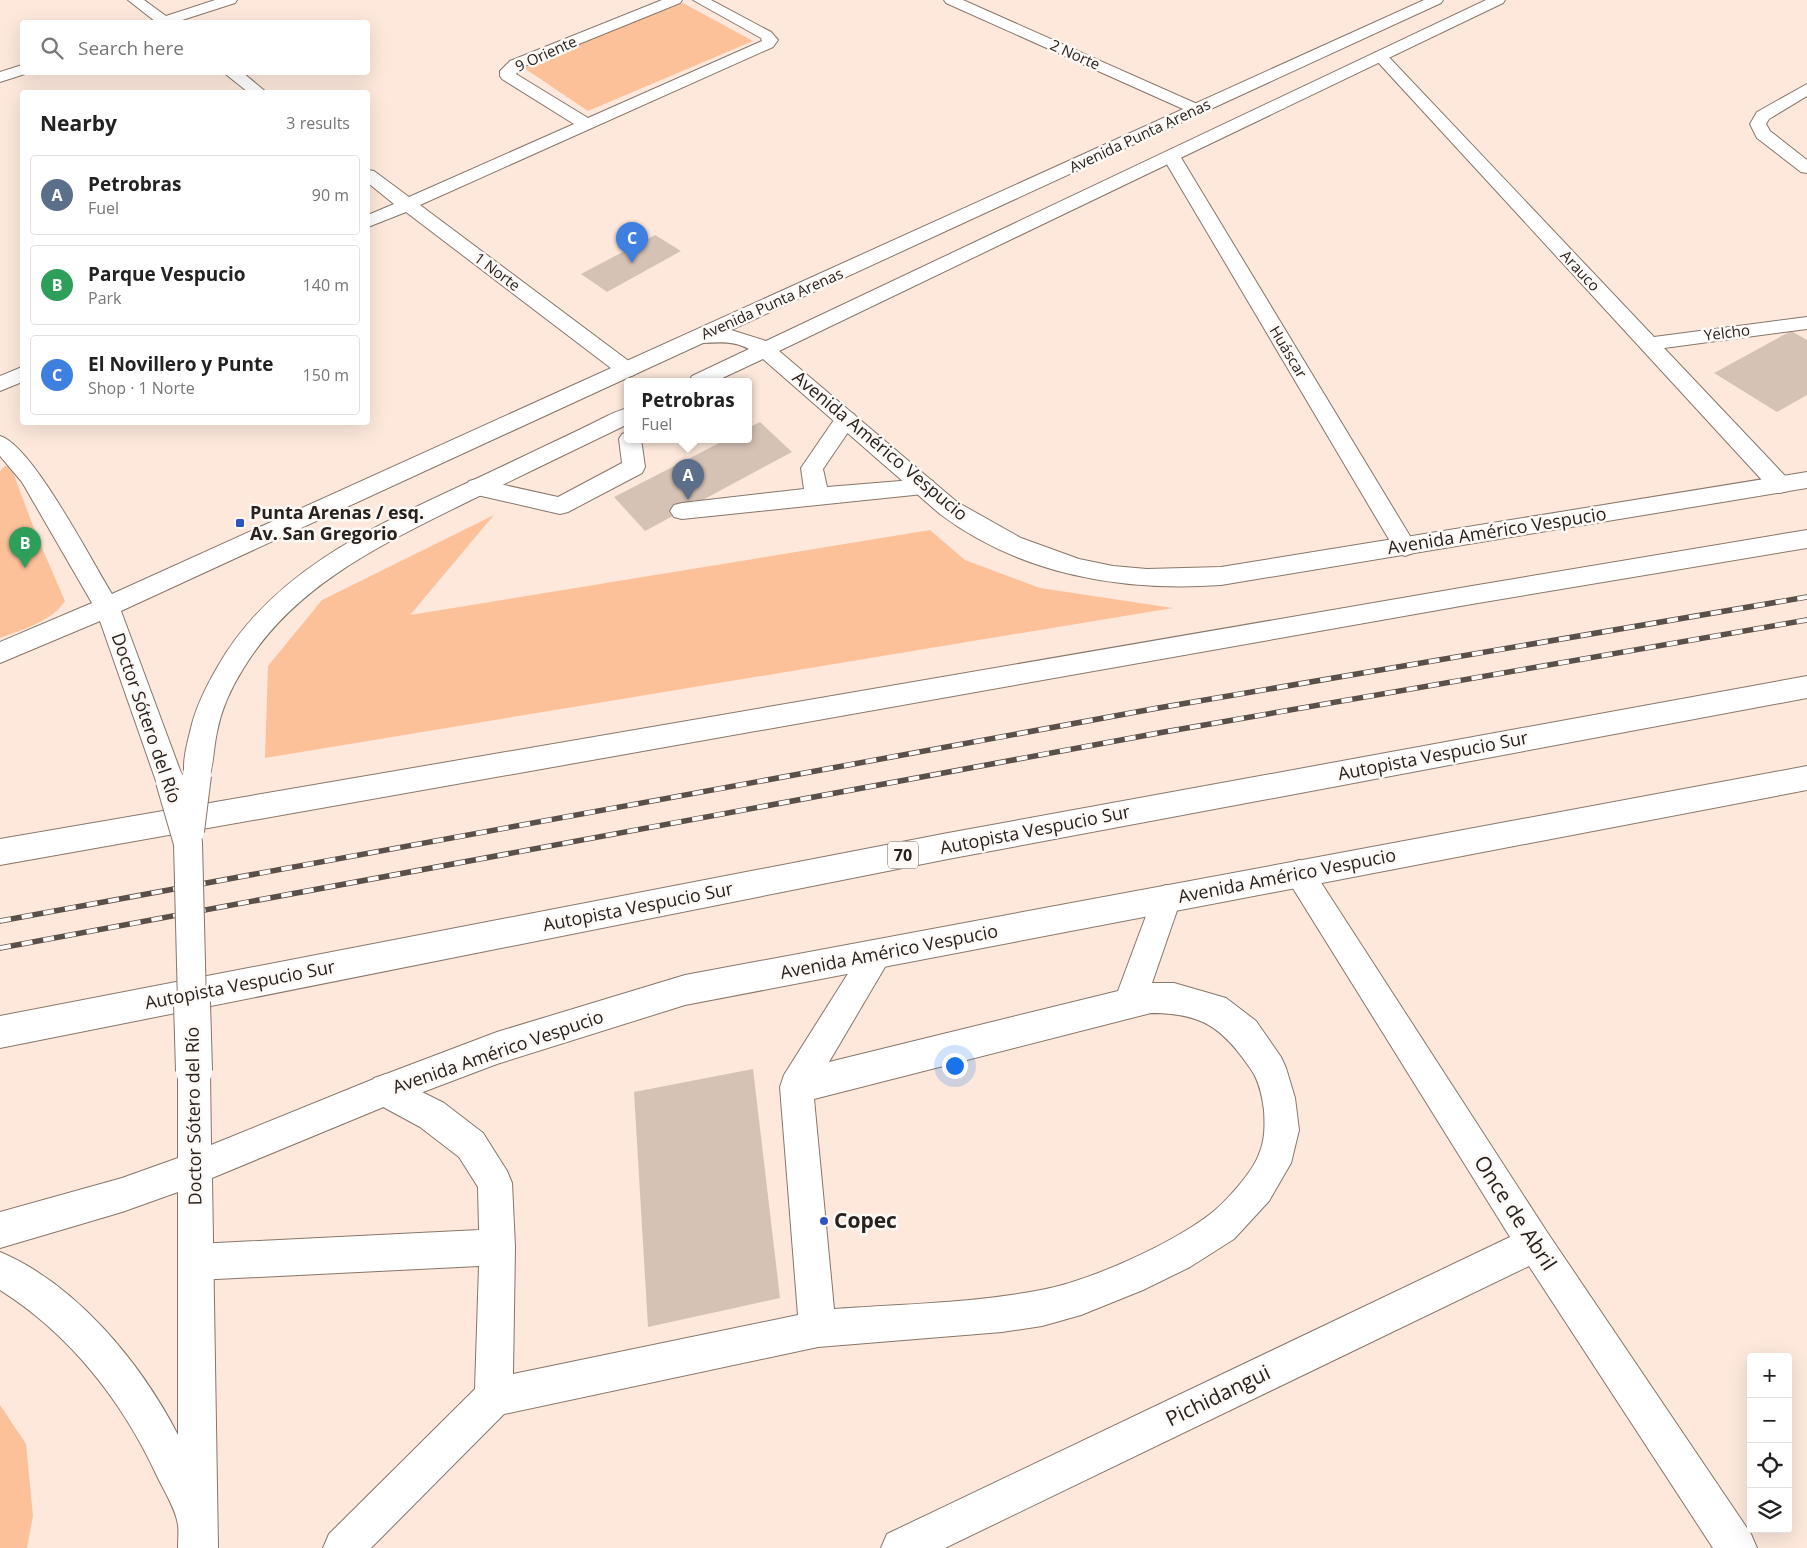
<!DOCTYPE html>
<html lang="en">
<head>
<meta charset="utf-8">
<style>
  body { margin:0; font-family:"Open Sans",sans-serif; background:#f6f6f6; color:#222 }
  .controls { position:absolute; right:15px; bottom:15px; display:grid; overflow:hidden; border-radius:5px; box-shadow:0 5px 20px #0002 }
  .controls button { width:45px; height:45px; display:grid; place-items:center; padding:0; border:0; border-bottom:1px solid #e0e0e0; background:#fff; color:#222; font:25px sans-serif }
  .you { position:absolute; left:954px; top:1065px; width:18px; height:18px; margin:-12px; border:4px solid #fff; border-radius:50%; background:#1a73e8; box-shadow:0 0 0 8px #1a73e833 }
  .badge { display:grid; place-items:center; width:32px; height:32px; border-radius:50%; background:#1a73e8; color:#fff; font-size:16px; font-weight:700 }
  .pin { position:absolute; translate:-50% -41px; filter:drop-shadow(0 1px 2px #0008) }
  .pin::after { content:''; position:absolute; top:26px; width:18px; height:15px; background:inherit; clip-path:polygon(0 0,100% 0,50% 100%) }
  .popup { position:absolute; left:624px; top:378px; width:128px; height:65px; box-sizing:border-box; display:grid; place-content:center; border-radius:5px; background:#fff; filter:drop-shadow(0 1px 4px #0005); font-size:16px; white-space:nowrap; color:#767676 }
  .popup b { font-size:19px; color:#222 }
  .popup::after { content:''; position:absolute; left:50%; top:100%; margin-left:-10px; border:10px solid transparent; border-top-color:#fff }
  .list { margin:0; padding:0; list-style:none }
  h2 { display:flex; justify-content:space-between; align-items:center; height:65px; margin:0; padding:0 20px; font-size:21px }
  h2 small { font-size:16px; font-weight:400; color:#767676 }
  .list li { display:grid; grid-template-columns:32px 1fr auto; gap:15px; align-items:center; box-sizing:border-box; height:80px; margin:0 10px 10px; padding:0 10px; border:1px solid #e0e0e0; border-radius:5px }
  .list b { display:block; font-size:19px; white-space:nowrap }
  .list p { margin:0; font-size:16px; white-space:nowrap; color:#767676 }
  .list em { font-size:16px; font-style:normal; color:#767676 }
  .icon { flex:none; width:28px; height:28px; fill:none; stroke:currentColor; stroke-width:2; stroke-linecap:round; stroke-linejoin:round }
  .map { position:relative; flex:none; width:1807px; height:1548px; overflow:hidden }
  .search { position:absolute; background:#fff; box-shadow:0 5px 20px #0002; left:20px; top:20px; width:350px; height:55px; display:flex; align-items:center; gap:12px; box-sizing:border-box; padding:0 18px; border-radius:5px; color:#767676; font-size:19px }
  .panel { position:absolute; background:#fff; box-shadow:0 5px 20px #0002; left:20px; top:90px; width:350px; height:335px; border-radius:5px }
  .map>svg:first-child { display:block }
  .green { fill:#fdc19a }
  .building { fill:#d6c2b5 }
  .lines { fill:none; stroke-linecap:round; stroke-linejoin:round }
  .lane-casing { stroke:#88766a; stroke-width:2 }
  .street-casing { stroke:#88766a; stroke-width:2 }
  .secondary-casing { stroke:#88766a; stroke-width:2 }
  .highway-casing { stroke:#88766a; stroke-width:2 }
  .lane { fill:#fff; fill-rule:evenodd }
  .street { fill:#fff; fill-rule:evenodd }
  .secondary { fill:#fff; fill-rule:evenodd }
  .highway { fill:#fff; fill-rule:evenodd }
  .rail-casing { stroke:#5a4f49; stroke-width:5.5 }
  .rail { stroke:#fdf9f6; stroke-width:4; stroke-dasharray:11; stroke-linecap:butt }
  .secondary-bridge-far1-casing { stroke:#88766a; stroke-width:30; stroke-linecap:butt }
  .secondary-bridge-casing { stroke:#88766a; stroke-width:38; stroke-linecap:butt }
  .secondary-bridge-far1 { stroke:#fff; stroke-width:28 }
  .secondary-bridge { stroke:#fff; stroke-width:36 }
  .poi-dot { fill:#2c54c3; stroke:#fdf9f6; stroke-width:2 }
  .labels { text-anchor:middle; stroke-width:5; stroke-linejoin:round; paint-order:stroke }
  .far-street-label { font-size:15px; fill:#29211d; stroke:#fdf9f6 }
  .shield { fill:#fdf9f6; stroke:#69625e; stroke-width:1 }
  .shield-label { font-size:16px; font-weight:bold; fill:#29211d }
  .street-label { font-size:18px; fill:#29211d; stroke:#fdf9f6 }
  .poi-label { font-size:18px; font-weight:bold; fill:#29211d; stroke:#fdf9f6; text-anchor:start }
  .near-street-label { font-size:21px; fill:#29211d; stroke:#fdf9f6 }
  .near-poi-label { font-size:21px; font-weight:bold; fill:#29211d; stroke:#fdf9f6; text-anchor:start }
</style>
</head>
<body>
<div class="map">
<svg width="1807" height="1548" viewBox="0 0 1807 1548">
  <rect width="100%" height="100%" fill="#fde8db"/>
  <g class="green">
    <polygon points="683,3 753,41 588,111 521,66"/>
    <path d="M 5,466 L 11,467 L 36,534 L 65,601 C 51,622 23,629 0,638 L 0,471 Z"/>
    <polygon points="494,515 410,615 930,530 965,560 1040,588 1173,608 265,758 268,666 322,600"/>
    <polygon points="0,1405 26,1444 33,1516 27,1548 0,1548"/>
  </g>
  <g class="building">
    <polygon points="655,235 681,251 607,292 581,274"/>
    <polygon points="1791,331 1807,340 1807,395 1777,412 1714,373"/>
    <polygon points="760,422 792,452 645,531 614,497 727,439 748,439 748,428"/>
    <polygon points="753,1069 780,1298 648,1327 634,1092"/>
  </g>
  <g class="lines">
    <defs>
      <g id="lane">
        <polygon points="846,412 854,414 857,419 823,469 827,487 925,479 933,481 936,487 933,493 682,519 674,517 670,511 674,505 682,503 804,489 801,468 838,414"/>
        <polygon points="628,432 628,439 641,439 645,467 642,473 568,512 560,514 477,495 469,493 466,487 469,481 477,479 558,497 622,463 619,439 622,434"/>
        <path d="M 1166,885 L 1176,889 L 1181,899 L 1152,983 L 1174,983 L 1226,998 L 1256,1021 L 1281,1057 L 1286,1068 L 1295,1098 L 1299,1130 L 1291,1163 L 1269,1201 L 1234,1239 L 1190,1267 L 1143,1290 L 1081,1315 L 1042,1326 L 1002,1332 L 818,1347 L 504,1414 L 371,1548 L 323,1548 L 329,1534 L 475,1389 L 479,1266 L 197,1280 L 184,1275 L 179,1262 L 184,1249 L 197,1244 L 479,1230 L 478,1187 L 459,1157 L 420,1127 L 374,1102 L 370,1090 L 374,1078 L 386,1074 L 444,1103 L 483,1133 L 507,1171 L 512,1183 L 515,1247 L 513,1374 L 798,1315 L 780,1087 L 784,1075 L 866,945 L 877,940 L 888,945 L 892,955 L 829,1062 L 1118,991 L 1156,889 ZM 1151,1013 C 1201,1013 1222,1027 1250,1068 C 1259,1080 1262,1095 1264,1110 C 1265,1126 1265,1140 1259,1154 C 1253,1172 1224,1204 1209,1215 C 1169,1245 1090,1281 1041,1290 C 974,1303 903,1304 834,1309 L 814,1099 Z"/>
      </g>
      <g id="street">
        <polygon points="128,0 144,0 166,16 215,0 237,0 235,3 176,22 156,22"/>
        <polygon points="662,0 682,0 680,3 522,67 516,74 588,118 762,41 761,38 693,0 711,0 771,32 778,40 773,47 420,205 634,365 637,370 634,375 627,377 620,375 406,212 368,227 368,215 394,204 368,183 368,170 374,171 409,197 574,124 502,79 500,76 500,71 510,61"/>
        <polygon points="944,0 963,0 1204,107 1206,110 1198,115 1192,113 946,3"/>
        <polygon points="1380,51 1385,53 1654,337 1807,317 1807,329 1664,348 1788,479 1791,485 1788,491 1780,493 1772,491 1375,59 1372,56 1375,53"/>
        <polygon points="22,65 22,72 28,73 0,82 0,72"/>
        <polygon points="223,72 242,72 266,92 248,92"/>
        <polygon points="1807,84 1807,96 1769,119 1766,124 1770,131 1807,160 1807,173 1801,172 1757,138 1750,124 1757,112"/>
        <polygon points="1171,151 1177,152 1180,156 1413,541 1417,547 1413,553 1405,556 1397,553 1162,156 1165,152"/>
        <polygon points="22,367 22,382 0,391 0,376"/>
        <polygon points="1299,860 1309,864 1547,1232 1751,1534 1757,1548 1713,1548 1529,1266 945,1548 881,1548 887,1534 1510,1237 1289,882 1284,873 1289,864"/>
      </g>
      <g id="secondary">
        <path d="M 1424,0 L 1443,0 L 1441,3 L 731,330 L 766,341 L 1486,0 L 1505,0 L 1503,3 L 779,351 L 957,502 L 1021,538 L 1079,559 L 1113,566 L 1147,569 L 1221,567 L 1807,472 L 1807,488 L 1221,585 C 1123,592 1021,575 940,514 C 921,498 902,480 883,464 C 843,429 803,394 763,359 L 716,381 L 689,381 L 692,376 L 749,349 C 734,341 720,342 703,343 L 121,611 L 184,781 L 180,789 L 170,793 L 160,789 L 156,781 L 100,621 L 0,663 L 0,642 L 92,603 L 22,482 L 0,456 L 0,436 C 32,445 92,562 112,594 Z"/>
        <path d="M 628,408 L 628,424 C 576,449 523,475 471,500 C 385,543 295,583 243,669 C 231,688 221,710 217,732 C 213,749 214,768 207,783 L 197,787 L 187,783 C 180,768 187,744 191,728 C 196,706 207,685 218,666 C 279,560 397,517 501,467 C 528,454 556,441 583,428 C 598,421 612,412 628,408 Z"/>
        <path d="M 1807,766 L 1807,790 L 685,1005 L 497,1064 L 386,1106 L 212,1178 L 218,1548 L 178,1548 C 178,1541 179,1532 178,1525 C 176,1509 164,1491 157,1476 C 123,1402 70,1334 0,1290 L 0,1252 C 76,1284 141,1363 178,1435 L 178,1192 L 122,1212 L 0,1248 L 0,1212 L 122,1178 L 178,1158 L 178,1071 L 183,1060 L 194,1055 L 205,1060 L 210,1071 L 211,1145 L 386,1074 L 497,1032 L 685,975 Z"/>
      </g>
      <g id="highway">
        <polygon points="1807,530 1807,548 1472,604 0,865 0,839 1472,586"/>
        <polygon points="1807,676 1807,698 948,859 0,1048 0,1016 948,833"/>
      </g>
    </defs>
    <use href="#lane" class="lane-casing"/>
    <use href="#street" class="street-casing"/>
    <use href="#secondary" class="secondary-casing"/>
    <use href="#highway" class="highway-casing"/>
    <use href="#lane" class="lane"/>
    <use href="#street" class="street"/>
    <use href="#secondary" class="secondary"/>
    <use href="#highway" class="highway"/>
    <defs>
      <g id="rail">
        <polyline points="0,921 1158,708 1807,597"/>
        <polyline points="0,948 1164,732 1807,620"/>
      </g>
    </defs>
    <use href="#rail" class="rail-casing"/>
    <use href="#rail" class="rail"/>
    <defs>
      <g id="secondary-bridge-far1">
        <polyline points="170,781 188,843 192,1004"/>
        <polyline points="190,831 197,775"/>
      </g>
      <polyline id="secondary-bridge" points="192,1002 194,1071"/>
    </defs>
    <use href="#secondary-bridge-far1" class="secondary-bridge-far1-casing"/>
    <use href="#secondary-bridge" class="secondary-bridge-casing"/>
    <use href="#secondary-bridge-far1" class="secondary-bridge-far1"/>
    <use href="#secondary-bridge" class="secondary-bridge"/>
  </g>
  <g class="poi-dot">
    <rect x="235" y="518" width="10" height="10" rx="2.5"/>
    <circle cx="824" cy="1221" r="5"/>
  </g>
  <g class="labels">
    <g class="far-street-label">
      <text transform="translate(546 54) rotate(-24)" y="5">9 Oriente</text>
      <text transform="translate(1075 55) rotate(24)" y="5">2 Norte</text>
      <text transform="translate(1140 136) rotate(-25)" y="5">Avenida Punta Arenas</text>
      <text transform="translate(1580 271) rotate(47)" y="5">Arauco</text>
      <text transform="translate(497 272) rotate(37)" y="5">1 Norte</text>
      <text transform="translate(772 304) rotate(-24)" y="5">Avenida Punta Arenas</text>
      <text transform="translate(1727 333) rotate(-7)" y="5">Yelcho</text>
      <text transform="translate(1288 352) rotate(59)" y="5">Huáscar</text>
    </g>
    <rect class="shield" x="888" y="841.5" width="30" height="27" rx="4"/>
    <g class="shield-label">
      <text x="903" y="861">70</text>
    </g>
    <g class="street-label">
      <text transform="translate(880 446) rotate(40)" y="6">Avenida Américo Vespucio</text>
      <text transform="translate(1497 531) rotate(-9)" y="6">Avenida Américo Vespucio</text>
      <text transform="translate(146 718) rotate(71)" y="6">Doctor Sótero del Río</text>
      <text transform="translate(1433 756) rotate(-11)" y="6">Autopista Vespucio Sur</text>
      <text transform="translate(1035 830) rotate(-11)" y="6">Autopista Vespucio Sur</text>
      <text transform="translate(1287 876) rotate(-11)" y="6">Avenida Américo Vespucio</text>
      <text transform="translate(638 907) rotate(-11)" y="6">Autopista Vespucio Sur</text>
      <text transform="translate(889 952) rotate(-11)" y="6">Avenida Américo Vespucio</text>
      <text transform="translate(240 985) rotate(-11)" y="6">Autopista Vespucio Sur</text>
      <text transform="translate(498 1052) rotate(-19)" y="6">Avenida Américo Vespucio</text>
      <text transform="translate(194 1116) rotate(-91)" y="6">Doctor Sótero del Río</text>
    </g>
    <g class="poi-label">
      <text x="250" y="519">Punta Arenas / esq.<tspan x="250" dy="21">Av. San Gregorio</tspan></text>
    </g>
    <g class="near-street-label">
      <text transform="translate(1515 1213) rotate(57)" y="7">Once de Abril</text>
      <text transform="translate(1218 1396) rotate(-26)" y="7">Pichidangui</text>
    </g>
    <g class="near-poi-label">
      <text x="834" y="1228">Copec</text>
    </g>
  </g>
</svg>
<div class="controls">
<button>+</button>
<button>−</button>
<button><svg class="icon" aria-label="locate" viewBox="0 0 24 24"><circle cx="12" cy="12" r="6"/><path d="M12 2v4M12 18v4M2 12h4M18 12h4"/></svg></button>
<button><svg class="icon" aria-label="layers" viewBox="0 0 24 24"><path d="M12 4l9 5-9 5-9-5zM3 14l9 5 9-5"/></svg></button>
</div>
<div class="you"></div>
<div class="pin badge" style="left:688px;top:500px;background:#5c6f8a">A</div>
<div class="popup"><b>Petrobras</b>Fuel</div>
<div class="pin badge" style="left:25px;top:568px;background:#2e9e5b">B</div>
<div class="pin badge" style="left:632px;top:263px;background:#3f7fe0">C</div>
<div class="search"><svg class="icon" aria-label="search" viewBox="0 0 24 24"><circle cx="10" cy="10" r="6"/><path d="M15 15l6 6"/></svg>Search here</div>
<section class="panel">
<h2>Nearby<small>3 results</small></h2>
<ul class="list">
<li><span class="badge" style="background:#5c6f8a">A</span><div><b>Petrobras</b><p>Fuel</p></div><em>90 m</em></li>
<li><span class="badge" style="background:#2e9e5b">B</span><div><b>Parque Vespucio</b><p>Park</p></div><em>140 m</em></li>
<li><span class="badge" style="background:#3f7fe0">C</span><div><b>El Novillero y Punte</b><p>Shop · 1 Norte</p></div><em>150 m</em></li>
</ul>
</section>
</div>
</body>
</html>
